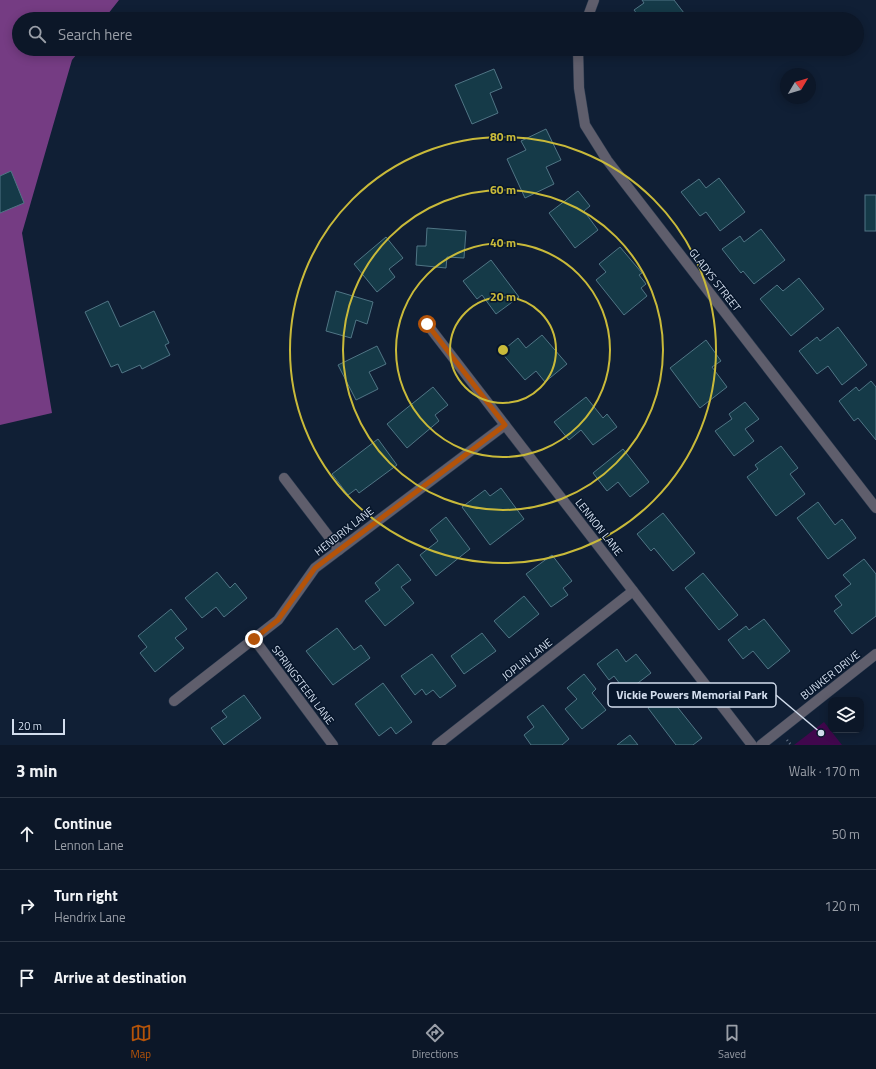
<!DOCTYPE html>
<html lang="en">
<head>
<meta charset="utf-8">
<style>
  body { margin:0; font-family:"Titillium Web",sans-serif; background:#1a2434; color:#f1f3f6 }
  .controls { position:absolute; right:12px; bottom:12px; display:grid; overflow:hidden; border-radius:8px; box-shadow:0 2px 10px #0003 }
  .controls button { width:36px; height:36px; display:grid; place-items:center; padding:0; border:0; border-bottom:1px solid #2c3645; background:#0c1728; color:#f1f3f6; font:20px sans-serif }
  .compass { position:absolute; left:780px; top:68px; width:36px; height:36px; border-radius:50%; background:#0c1728; box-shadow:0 2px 10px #0003; rotate:52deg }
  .scale { position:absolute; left:12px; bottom:10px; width:53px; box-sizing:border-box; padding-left:4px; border:2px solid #d2dded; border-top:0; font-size:11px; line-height:14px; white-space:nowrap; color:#d2dded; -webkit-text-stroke:3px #07162b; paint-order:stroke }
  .stop { position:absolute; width:12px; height:12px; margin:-9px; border:3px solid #b45309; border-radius:50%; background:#fff }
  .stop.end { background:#b45309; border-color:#fff; box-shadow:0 1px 4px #0008 }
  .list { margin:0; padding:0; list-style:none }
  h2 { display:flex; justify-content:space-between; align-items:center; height:52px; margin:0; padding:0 16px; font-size:17px }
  h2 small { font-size:13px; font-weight:400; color:#9a9fa8 }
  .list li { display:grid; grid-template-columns:26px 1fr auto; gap:12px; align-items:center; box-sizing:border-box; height:72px; padding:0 16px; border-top:1px solid #2c3645 }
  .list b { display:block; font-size:15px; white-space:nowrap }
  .list p { margin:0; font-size:13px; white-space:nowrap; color:#9a9fa8 }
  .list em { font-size:13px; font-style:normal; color:#9a9fa8 }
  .icon { flex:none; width:22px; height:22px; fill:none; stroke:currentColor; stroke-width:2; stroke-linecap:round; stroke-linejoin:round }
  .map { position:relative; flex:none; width:876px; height:745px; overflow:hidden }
  .search { position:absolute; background:#0c1728; box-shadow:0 2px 10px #0003; left:12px; right:12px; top:12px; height:44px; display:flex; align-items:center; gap:10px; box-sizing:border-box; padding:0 14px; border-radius:22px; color:#9a9fa8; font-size:15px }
  .sheet { height:268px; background:#0c1728 }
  nav { display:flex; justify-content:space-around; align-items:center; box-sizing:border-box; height:56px; border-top:1px solid #2c3645; background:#0c1728; font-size:11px; color:#9a9fa8 }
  nav a { display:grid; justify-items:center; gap:2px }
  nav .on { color:#b45309 }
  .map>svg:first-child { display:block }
  .green { fill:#41074d }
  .forest { fill:#753c83 }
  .building { fill:#153a48; stroke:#507585 }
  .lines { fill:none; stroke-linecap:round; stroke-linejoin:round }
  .street-casing { stroke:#2b3a4f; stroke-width:11 }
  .path { stroke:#677588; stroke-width:2.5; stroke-dasharray:1 3; stroke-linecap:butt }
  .street { stroke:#5f5e6c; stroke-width:10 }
  .route { stroke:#b45309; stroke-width:5 }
  .ring { fill:none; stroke:#c9ba3a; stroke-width:2 }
  .labels { text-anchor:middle; stroke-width:3; stroke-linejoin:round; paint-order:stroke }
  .street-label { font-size:11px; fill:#d2dded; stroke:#07162b }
  .centre { fill:#c9ba3a; stroke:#07162b; stroke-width:2 }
  .ring-label { font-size:12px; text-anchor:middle; font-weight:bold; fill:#c9ba3a; stroke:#07162b; stroke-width:3; stroke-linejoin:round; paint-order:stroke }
  .leader { fill:none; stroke:#d2dded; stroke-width:1.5 }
  .callout-dot { fill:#d2dded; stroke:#07162b; stroke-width:1.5 }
  .callout { fill:#07162b; stroke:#d2dded; stroke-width:1.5 }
  .callout-label { font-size:12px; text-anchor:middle; font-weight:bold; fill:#d2dded }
</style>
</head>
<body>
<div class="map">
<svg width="876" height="745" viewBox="0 0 876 745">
  <rect width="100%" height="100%" fill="#101f35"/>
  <polygon class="green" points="824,722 842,745 794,745"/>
  <polygon class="forest" points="0,0 119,0 104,19 19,19 19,49 81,49 72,60 22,233 52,413 0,425"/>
  <g class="building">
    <polygon points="642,0 674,0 684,13 676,19 641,19 634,10 644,3"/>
    <polygon points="494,69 502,88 490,93 498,113 472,124 455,85"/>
    <polygon points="546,129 561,160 546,167 554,184 525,198 507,159 526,150 521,141"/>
    <polygon points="11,171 24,203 0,213 0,176"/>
    <polygon points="719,178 745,212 720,231 706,212 700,216 681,192 699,179 706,188"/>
    <polygon points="578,191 590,206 584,211 598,230 575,248 549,213"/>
    <rect x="865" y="195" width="11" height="36"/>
    <polygon points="427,228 466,231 464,258 447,257 446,268 416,265 417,246 426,246"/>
    <polygon points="761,229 785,260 754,284 743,271 741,273 722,249 740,236 744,242"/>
    <polygon points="386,237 403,258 389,269 395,277 377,292 354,264"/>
    <polygon points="620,247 642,273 639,275 646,284 641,288 647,296 624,315 596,280 606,272 599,264"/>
    <polygon points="491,260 519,297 496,314 482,295 477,299 463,281"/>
    <polygon points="799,278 824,309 791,336 760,299 777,285 783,291"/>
    <polygon points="336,291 373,302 367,324 356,320 351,338 326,331"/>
    <polygon points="108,301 120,327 154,311 169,343 165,345 170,355 142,369 140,365 122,373 118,364 111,367 85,312"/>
    <polygon points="838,327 867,365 842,385 828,366 817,374 799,351 817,337 820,341"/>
    <polygon points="542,335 567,364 545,382 536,371 525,380 501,352 518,338 526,348"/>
    <polygon points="706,340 721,361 712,367 727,387 700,408 670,368"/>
    <polygon points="377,346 386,364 369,372 378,389 356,400 338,365"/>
    <polygon points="871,381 876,387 876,440 858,418 854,421 839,401 856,387 859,391"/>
    <polygon points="433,387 448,405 435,415 439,421 407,448 387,424"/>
    <polygon points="586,397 603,418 607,414 617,427 593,445 581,430 569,440 554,422"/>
    <polygon points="745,402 759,419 745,429 754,441 734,456 715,431 732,419 729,414"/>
    <polygon points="378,439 397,465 359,493 356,489 348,495 332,474"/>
    <polygon points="781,446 798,468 790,474 805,494 776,516 747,477 758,469 755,465"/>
    <polygon points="623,449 649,482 630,497 618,482 607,491 593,473"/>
    <polygon points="501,488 524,519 490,545 462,507 485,490 490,496"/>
    <polygon points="818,502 835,525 842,519 856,538 828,559 797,518"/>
    <polygon points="663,513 695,553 673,571 654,548 651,551 637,534"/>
    <polygon points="446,517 470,549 436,576 420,555 438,541 430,530"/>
    <polygon points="552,555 572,581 563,588 568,595 551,607 526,574"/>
    <polygon points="864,559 876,574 876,616 852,634 834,611 842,605 835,596 851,584 843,575"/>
    <polygon points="398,564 411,580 401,587 414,603 385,626 365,601 380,590 375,583"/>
    <polygon points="217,572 230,588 235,583 247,598 224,617 216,607 202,618 185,598"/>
    <polygon points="703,573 738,615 719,630 685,588"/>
    <polygon points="524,596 539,614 509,638 494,621"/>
    <polygon points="171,609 187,629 175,638 184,648 155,672 140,653 147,647 138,636"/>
    <polygon points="764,619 790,651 768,669 753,651 743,659 728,640 746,626 749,630"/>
    <polygon points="337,628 354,650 361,645 370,658 333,685 306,651"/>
    <polygon points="482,633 496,651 464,674 451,656"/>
    <polygon points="617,649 626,662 636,654 651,673 626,692 614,676 609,680 597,664"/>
    <polygon points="432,654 456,686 440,698 433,690 426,695 422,689 415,695 401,676"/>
    <polygon points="584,674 596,689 592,693 606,710 582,729 565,709 577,699 567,688"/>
    <polygon points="383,683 412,722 396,734 391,727 379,736 355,704"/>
    <polygon points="667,694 702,738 693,745 676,745 648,708"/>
    <polygon points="244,695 261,718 224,745 211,728 227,717 222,711"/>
    <polygon points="543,705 569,739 562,745 531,745 524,735 534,727 527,717"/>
    <polygon points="630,735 638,745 617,745"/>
  </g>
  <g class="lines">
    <defs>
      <g id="street">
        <polyline points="587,19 594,0"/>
        <polyline points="578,49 579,88 585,125 607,160 876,508"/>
        <polyline points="427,324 752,745"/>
        <polyline points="284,478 339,550"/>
        <polyline points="254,639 333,745"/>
        <polyline points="174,701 278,620 315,568 505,425"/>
        <polyline points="437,745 633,591"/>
        <polyline points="761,745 876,654"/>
      </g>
    </defs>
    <use href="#street" class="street-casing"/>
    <polyline class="path" points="787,740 791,745"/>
    <use href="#street" class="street"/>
  </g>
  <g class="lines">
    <polyline class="route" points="254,639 278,620 315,568 505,425 427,324"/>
  </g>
  <g class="ring">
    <circle cx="503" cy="350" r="53"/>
    <circle cx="503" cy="350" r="107"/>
    <circle cx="503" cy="350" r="160"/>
    <circle cx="503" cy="350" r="213"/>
  </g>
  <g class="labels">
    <g class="street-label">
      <text transform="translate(715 280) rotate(52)" y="4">GLADYS STREET</text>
      <text transform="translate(599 527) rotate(52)" y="4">LENNON LANE</text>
      <text transform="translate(344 531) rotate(-38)" y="4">HENDRIX LANE</text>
      <text transform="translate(527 659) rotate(-38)" y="4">JOPLIN LANE</text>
      <text transform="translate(830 675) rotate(-38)" y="4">BUNKER DRIVE</text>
      <text transform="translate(303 685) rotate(53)" y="4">SPRINGSTEEN LANE</text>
    </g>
  </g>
  <circle cx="503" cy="350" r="6" class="centre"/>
  <g class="ring-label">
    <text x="503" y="141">80 m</text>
    <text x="503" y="194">60 m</text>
    <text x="503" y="247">40 m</text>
    <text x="503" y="301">20 m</text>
  </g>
  <path class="leader" d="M821 733L776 695"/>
  <circle class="callout-dot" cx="821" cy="733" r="4"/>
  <rect class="callout" x="608" y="683" width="168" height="24" rx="4"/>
  <g class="callout-label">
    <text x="692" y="699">Vickie Powers Memorial Park</text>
  </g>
</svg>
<div class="controls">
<button><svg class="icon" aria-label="layers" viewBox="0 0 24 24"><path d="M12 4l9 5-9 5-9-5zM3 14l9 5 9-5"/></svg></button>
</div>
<svg class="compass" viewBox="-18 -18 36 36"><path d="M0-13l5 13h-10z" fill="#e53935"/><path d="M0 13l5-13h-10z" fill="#9a9fa8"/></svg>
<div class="scale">20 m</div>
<div class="stop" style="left:427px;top:324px"></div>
<div class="stop end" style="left:254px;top:639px"></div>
<div class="search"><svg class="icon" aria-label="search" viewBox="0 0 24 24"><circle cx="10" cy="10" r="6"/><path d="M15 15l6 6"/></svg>Search here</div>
</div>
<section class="sheet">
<h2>3 min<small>Walk · 170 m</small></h2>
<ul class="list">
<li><svg class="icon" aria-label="ahead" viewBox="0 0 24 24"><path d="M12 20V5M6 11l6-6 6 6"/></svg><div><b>Continue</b><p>Lennon Lane</p></div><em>50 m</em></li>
<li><svg class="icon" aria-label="right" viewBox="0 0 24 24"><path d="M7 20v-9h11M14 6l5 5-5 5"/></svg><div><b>Turn right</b><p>Hendrix Lane</p></div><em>120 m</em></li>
<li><svg class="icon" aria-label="arrive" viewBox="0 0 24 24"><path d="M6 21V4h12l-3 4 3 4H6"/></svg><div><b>Arrive at destination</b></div></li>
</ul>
</section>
<nav>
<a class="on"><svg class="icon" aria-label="map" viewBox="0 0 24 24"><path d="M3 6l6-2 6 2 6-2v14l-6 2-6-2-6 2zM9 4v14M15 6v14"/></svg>Map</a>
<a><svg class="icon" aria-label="directions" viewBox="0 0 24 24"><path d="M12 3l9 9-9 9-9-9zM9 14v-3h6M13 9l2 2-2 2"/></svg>Directions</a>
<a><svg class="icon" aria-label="saved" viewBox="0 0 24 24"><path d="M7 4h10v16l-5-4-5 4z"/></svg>Saved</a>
</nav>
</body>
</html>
